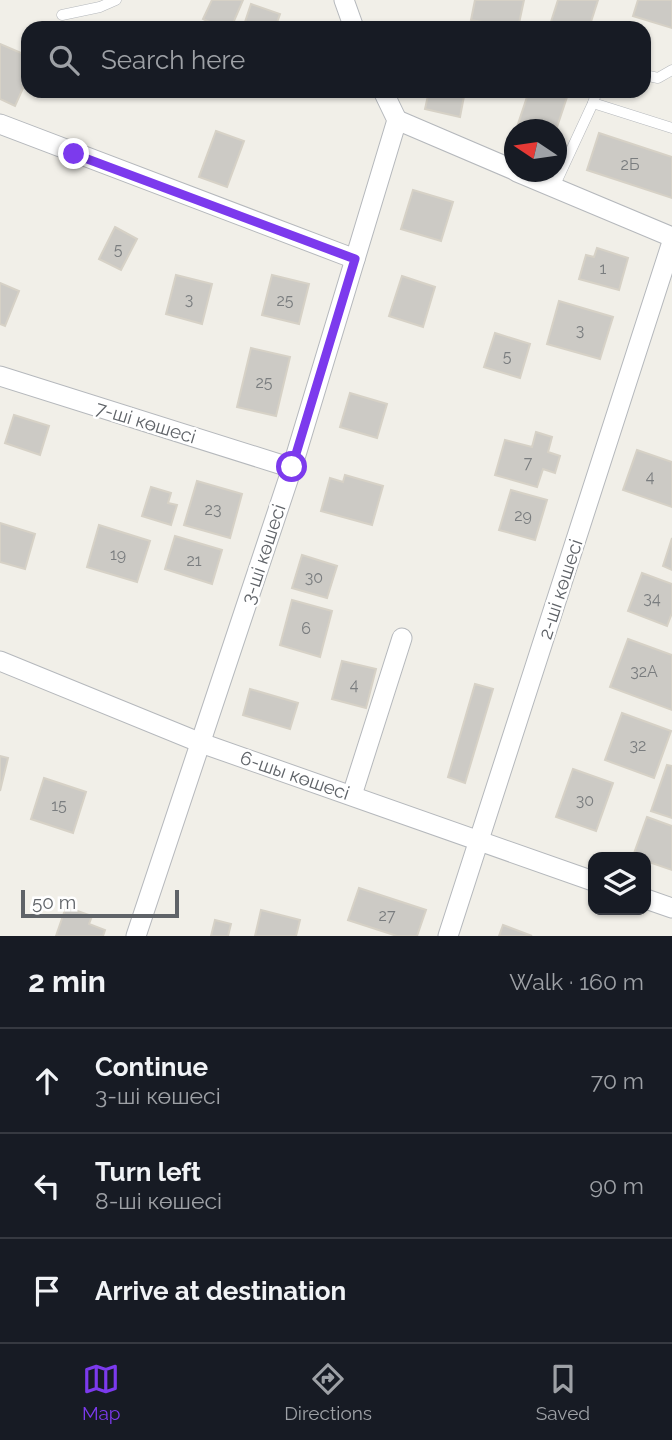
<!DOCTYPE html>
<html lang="en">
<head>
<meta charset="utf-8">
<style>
  body { margin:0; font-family:Raleway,sans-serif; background:#20242c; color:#f1f3f6 }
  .controls { position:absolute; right:21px; bottom:21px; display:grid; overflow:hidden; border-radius:14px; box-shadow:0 2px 5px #0004 }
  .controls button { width:63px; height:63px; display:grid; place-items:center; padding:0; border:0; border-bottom:2px solid #363941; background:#171b24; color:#f1f3f6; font:35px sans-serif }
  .compass { position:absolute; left:504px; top:119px; width:63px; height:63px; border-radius:50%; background:#171b24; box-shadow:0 2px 5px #0004; rotate:283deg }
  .scale { position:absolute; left:21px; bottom:18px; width:158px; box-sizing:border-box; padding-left:7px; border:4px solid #5f6368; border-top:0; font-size:19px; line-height:24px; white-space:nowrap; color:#5f6368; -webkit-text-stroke:5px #fff; paint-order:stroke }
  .stop { position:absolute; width:21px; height:21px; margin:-16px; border:5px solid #7c3aed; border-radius:50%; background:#fff }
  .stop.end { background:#7c3aed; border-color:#fff; box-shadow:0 2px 7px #0008 }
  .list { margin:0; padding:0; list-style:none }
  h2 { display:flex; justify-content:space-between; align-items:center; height:91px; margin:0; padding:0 28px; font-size:30px }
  h2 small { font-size:23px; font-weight:400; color:#9ea1a6 }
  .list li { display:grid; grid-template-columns:46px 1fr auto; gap:21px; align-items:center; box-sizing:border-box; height:105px; padding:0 28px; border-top:2px solid #363941 }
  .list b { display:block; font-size:26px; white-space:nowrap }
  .list p { margin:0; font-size:23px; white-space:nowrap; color:#9ea1a6 }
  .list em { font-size:23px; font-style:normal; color:#9ea1a6 }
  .icon { flex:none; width:38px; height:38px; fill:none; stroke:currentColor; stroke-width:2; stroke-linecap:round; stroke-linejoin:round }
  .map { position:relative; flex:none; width:672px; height:936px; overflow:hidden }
  .search { position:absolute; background:#171b24; box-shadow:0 2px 5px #0004; left:21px; right:21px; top:21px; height:77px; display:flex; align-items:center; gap:18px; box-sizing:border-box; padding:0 24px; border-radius:21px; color:#9ea1a6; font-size:26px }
  .sheet { height:406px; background:#171b24 }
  nav { display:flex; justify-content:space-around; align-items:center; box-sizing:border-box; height:98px; border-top:2px solid #363941; background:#171b24; font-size:19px; color:#9ea1a6 }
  nav a { display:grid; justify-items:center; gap:4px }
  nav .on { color:#7c3aed }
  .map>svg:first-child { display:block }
  .building { fill:#cccac5; stroke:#d6d1c6; stroke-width:2 }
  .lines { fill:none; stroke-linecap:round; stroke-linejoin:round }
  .lane-casing { stroke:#b5b8bc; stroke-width:11 }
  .street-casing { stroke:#b5b8bc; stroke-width:21 }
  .lane { stroke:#fff; stroke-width:10 }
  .street { stroke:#fff; stroke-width:19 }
  .route { stroke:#7c3aed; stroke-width:9 }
  .labels { text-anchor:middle; stroke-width:5; stroke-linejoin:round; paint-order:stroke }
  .number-label { font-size:16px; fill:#7a7d7f }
  .street-label { font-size:19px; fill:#5f6368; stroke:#fff }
</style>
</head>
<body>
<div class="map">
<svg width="672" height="936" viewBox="0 0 672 936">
  <rect width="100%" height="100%" fill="#f1efe8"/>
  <g class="building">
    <polygon points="212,0 243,0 231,28 222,28 203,19"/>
    <polygon points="475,0 524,0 518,28 471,20"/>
    <polygon points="558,0 598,0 589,28 549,28"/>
    <polygon points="638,0 672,0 672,28 633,16"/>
    <polygon points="251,4 280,14 275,28 243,28"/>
    <polygon points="0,44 28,56 28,77 15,106 0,99"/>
    <polygon points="429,91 465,91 460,117 425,109"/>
    <polygon points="529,91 569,91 556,130 516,130"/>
    <polygon points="216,131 244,141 227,187 199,177"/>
    <polygon points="599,133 672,157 672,198 587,170"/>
    <polygon points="413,190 453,202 441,241 401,229"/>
    <polygon points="115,227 137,239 121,270 99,259"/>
    <polygon points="597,248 628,258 619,290 579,279 586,255 594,257"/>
    <polygon points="176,275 212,284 202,324 166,314"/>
    <polygon points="272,275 309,284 299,324 262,315"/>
    <polygon points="402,276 435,287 423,327 389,316"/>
    <polygon points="0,283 19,291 5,326 0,324"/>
    <polygon points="559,301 613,317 600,359 547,344"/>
    <polygon points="495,333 530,344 520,378 484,367"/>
    <polygon points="251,348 290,357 276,416 237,407"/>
    <polygon points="350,393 387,404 377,438 340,427"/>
    <polygon points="14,415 49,426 40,455 5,443"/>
    <polygon points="536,432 552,437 548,452 560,456 555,473 543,469 537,487 495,475 505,440 532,447"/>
    <polygon points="637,450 672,462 672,507 623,490"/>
    <polygon points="345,475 383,486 372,525 321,511 330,478 343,482"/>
    <polygon points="197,481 242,494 230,538 184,525"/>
    <polygon points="151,487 171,493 168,503 177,505 171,525 142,516"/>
    <polygon points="511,490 547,500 535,540 499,530"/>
    <polygon points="0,523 35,534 25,569 0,562"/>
    <polygon points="99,525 150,541 137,582 87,567"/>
    <polygon points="175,536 222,550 212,584 165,569"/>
    <polygon points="672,538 672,570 663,566"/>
    <polygon points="302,555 337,566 327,598 292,588"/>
    <polygon points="642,573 672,584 672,613 667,626 628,611"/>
    <polygon points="292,600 332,611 320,657 280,645"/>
    <polygon points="628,639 672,655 672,710 610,687"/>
    <polygon points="342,661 376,669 366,708 332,699"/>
    <polygon points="475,684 493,689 465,783 448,777"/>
    <polygon points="250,689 298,703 290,729 243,715"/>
    <polygon points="622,713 671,731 654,778 605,760"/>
    <polygon points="0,756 8,758 0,791"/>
    <polygon points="667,765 672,766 672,818 651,811"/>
    <polygon points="573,769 613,783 596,831 556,817"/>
    <polygon points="44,778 86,792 73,833 31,819"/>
    <polygon points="647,817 672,826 672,870 646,861 646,857 633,856"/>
    <polygon points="359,888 426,910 417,936 397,936 348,920"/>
    <polygon points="66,907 92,916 89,924 105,930 103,936 56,936"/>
    <polygon points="261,910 300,920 296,936 255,936"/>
    <polygon points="215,920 231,924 228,936 211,936"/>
    <polygon points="503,925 532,936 499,936"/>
  </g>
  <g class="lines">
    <defs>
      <g id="lane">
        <polyline points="62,15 100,7 116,0"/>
        <polyline points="644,75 658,78 672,70"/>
        <polyline points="597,91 593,103 672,128"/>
        <polyline points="554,187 593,103"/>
      </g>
      <g id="street">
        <polyline points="344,0 354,28"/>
        <polyline points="397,120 514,170"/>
        <polyline points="0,124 355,259"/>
        <polyline points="517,172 672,237"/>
        <polyline points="0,376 292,468"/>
        <polyline points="0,661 201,743 593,881"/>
        <polyline points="352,795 402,638"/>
        <polyline points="646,899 672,908"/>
        <polyline points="136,936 292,468 397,120 383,91"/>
        <polyline points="448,936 672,242"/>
      </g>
    </defs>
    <use href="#lane" class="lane-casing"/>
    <use href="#street" class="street-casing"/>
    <use href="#lane" class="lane"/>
    <use href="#street" class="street"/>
  </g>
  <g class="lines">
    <polyline class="route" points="74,154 355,259 292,467"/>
  </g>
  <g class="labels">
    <g class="number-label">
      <text x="630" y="170">2Б</text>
      <text x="118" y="255">5</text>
      <text x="603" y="274">1</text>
      <text x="189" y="305">3</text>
      <text x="285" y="306">25</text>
      <text x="580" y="336">3</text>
      <text x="507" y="362">5</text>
      <text x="264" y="388">25</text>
      <text x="528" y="468">7</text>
      <text x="650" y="482">4</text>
      <text x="213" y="515">23</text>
      <text x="523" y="521">29</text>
      <text x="118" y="560">19</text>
      <text x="194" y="566">21</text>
      <text x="314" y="583">30</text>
      <text x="652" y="604">34</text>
      <text x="306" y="634">6</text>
      <text x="644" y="677">32А</text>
      <text x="354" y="690">4</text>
      <text x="638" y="751">32</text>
      <text x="585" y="806">30</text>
      <text x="59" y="811">15</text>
      <text x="387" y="921">27</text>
    </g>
    <g class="street-label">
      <text transform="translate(146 422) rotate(17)" y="7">7-ші көшесі</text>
      <text transform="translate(263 554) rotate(-72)" y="7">3-ші көшесі</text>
      <text transform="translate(560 589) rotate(-72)" y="7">2-ші көшесі</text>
      <text transform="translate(295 775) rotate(19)" y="7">6-шы көшесі</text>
    </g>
  </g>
</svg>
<div class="controls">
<button><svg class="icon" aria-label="layers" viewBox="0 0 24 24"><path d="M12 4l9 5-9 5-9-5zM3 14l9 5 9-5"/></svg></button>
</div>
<svg class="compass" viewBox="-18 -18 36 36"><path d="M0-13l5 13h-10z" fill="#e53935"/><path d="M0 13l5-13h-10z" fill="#9ea1a6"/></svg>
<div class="scale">50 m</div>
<div class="stop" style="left:292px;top:467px"></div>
<div class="stop end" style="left:74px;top:154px"></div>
<div class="search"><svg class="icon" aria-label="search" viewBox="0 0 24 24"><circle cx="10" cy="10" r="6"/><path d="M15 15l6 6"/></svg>Search here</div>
</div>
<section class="sheet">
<h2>2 min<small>Walk · 160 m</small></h2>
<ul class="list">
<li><svg class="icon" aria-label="ahead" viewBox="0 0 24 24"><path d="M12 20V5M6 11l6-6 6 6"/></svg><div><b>Continue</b><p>3-ші көшесі</p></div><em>70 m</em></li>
<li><svg class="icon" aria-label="left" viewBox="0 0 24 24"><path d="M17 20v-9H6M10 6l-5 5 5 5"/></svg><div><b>Turn left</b><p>8-ші көшесі</p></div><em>90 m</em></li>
<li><svg class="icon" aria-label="arrive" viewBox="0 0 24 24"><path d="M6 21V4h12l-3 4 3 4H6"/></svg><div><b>Arrive at destination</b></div></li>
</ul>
</section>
<nav>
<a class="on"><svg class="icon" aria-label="map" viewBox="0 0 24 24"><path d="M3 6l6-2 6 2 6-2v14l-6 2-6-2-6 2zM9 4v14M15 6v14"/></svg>Map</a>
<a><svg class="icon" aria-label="directions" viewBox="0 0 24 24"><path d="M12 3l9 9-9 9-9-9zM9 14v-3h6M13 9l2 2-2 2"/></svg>Directions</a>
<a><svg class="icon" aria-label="saved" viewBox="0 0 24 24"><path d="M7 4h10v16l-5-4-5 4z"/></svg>Saved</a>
</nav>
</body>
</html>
